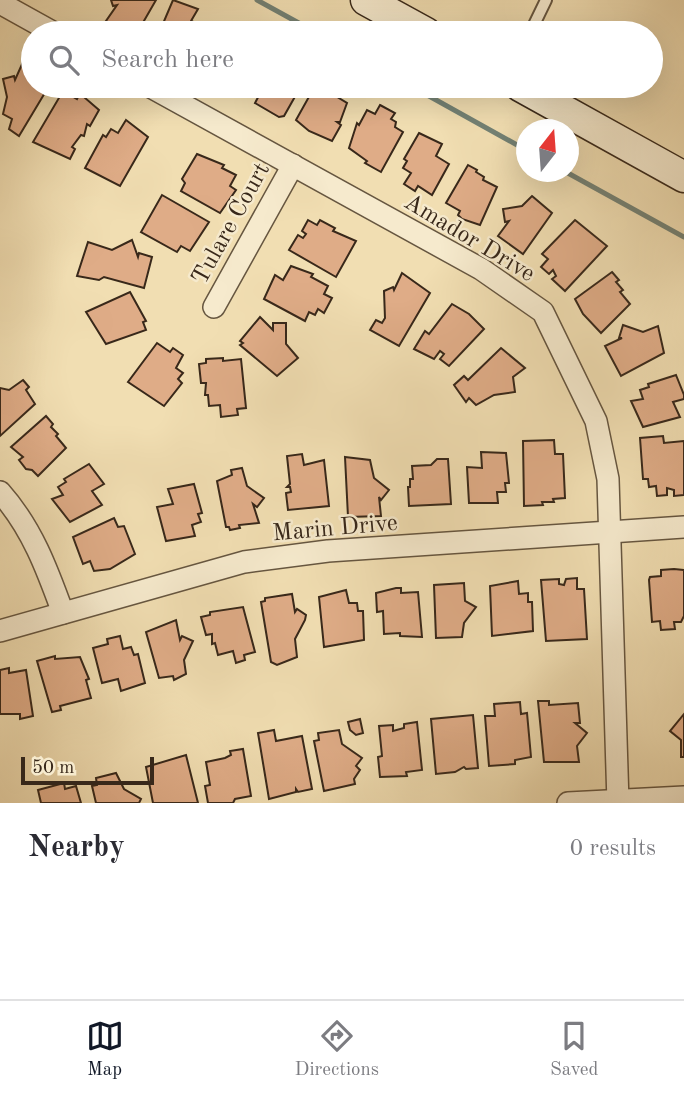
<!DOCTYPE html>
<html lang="en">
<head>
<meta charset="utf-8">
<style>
  body { margin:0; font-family:"Old Standard TT",serif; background:#f7f7f7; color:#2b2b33 }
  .compass { position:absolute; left:516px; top:119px; width:63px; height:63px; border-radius:50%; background:#fff; box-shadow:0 7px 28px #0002; rotate:17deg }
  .scale { position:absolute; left:21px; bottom:18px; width:133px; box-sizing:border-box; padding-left:7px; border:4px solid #38281a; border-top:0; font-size:19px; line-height:24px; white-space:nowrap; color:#38281a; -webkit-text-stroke:5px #f6eacd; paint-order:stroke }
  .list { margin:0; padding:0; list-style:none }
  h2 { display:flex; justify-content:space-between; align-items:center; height:91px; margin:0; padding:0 28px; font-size:30px }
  h2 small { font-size:23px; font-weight:400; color:#7c7c81 }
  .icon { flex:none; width:38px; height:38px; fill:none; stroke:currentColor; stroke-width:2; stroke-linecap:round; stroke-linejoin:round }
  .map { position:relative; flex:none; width:684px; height:803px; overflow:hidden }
  .search { position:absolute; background:#fff; box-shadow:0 7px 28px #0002; left:21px; right:21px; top:21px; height:77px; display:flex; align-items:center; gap:18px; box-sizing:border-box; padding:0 24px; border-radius:38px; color:#7c7c81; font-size:26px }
  .sheet { height:196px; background:#fff }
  nav { display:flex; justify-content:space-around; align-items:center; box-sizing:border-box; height:98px; border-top:2px solid #e1e1e2; background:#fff; font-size:19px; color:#7c7c81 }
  nav a { display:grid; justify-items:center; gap:4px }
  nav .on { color:#111827 }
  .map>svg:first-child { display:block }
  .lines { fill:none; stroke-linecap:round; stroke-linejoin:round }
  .stream { stroke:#738174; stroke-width:5 }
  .building { fill:#dfac87; stroke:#38281a; stroke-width:2 }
  .lane-casing { stroke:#665640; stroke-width:14 }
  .street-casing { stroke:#665640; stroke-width:24 }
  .secondary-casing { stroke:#38281a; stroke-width:33 }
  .lane { stroke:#f6eacd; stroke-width:10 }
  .street { stroke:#f6eacd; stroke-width:21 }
  .secondary { stroke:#f6eacd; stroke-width:30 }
  .labels { text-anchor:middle; stroke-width:5; stroke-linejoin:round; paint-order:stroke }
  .street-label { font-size:24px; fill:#38281a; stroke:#f6eacd }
</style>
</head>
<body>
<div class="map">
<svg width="684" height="803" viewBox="0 0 684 803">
  <rect width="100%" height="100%" fill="#f1deb2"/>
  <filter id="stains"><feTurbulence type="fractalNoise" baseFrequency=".00286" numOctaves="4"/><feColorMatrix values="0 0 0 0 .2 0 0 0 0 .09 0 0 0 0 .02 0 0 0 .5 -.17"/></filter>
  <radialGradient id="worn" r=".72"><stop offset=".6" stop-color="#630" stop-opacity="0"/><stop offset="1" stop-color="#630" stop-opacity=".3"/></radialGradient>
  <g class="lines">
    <g class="stream">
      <polyline points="257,0 317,33"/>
      <polyline points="411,86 526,150"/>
      <polyline points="566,172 684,237"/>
    </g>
  </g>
  <g class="building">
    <polygon points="111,0 156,0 137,33 126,33 106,21 117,5 113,6"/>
    <polygon points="173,0 198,9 191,21 204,26 202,33 159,33"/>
    <polygon points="23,62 33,68 33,86 49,86 19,136 9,129 12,119 3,114 7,97 3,79 14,76 15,80"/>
    <polygon points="264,86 301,86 284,116 279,117 255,103"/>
    <polygon points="315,86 327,86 334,95 347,103 340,122 337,122 341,125 332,141 309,131 296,120"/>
    <polygon points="63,91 77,99 79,95 84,97 99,110 90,126 87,124 84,136 81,135 72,147 75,149 70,159 33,142"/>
    <polygon points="380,105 395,113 391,119 396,122 395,127 403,132 381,172 365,163 367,161 349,148 357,123 359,125 367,110 375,114"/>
    <polygon points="126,120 148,137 120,186 85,168 103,135 106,137 111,129 118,133"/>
    <polygon points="419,133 442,144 436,156 449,164 432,195 418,186 415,191 404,184 411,173 403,168 407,161 404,159"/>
    <polygon points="197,154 224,165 222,168 236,175 230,186 236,190 220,213 181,191 185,183 182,179"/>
    <polygon points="468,165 477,170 476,172 484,177 483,180 497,187 480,225 462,219 458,215 460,211 446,203"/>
    <polygon points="162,195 209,222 190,251 181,246 177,252 141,232"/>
    <polygon points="532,196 552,213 523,254 498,236 509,221 505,222 503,209 522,206"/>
    <polygon points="308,220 317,225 320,220 335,228 333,231 356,241 336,277 289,250 298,235 303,238 306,234 302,231"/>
    <polygon points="575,220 607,246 565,291 552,279 556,276 553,270 549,274 541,267 548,259 542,254"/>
    <polygon points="132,240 138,257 139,253 152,257 144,288 104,277 99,280 77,276 88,242 112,250"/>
    <polygon points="291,266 313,274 311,277 328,286 324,294 332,298 324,313 318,309 315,315 309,312 305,321 264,299 275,275 283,280"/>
    <polygon points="612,272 619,280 616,282 623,290 620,292 630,304 601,333 583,314 575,299"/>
    <polygon points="402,273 430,293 399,346 370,330 376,320 382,323 385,318 384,291 393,287 394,290"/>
    <polygon points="130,292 146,321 143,322 146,330 106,344 86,312"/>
    <polygon points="452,304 469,314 484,329 449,366 440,359 444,354 440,351 434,359 414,349 425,331 429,334"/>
    <polygon points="260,317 273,330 273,323 286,323 286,344 298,358 277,376 240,345 243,343 240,341"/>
    <polygon points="623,325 643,332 658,326 664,353 621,376 605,346 622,338 619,338"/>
    <polygon points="157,343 170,352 173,348 183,355 176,368 183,373 178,379 182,383 164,406 128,382"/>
    <polygon points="501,348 525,368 513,377 515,392 494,395 476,405 469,398 466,402 454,385 464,376 468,380"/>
    <polygon points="223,358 223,361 241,359 246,408 237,409 238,415 221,417 220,405 209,406 208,395 205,395 206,383 201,383 199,364 206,363 206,359"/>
    <polygon points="676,375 684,395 684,399 673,402 680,417 643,427 631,401 643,399 640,390 649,387 648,384"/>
    <polygon points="23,380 29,387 26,390 35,404 0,436 0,388 9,390"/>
    <polygon points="46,416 53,424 51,427 58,434 56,436 66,448 38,476 32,470 26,469 19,460 23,457 11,447"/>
    <polygon points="663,436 664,443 684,441 684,495 674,496 674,490 667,488 667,495 657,496 656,486 649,487 648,479 643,479 640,438"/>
    <polygon points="554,440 555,454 563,454 565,498 553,499 554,502 542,502 543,505 524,506 523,441"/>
    <polygon points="481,452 506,453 509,483 505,483 506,492 497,492 498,503 469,503 467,467 482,468"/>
    <polygon points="302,454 304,465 324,460 329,506 288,510 286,493 291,492 290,487 287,487 290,484 287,456"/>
    <polygon points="345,457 370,460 374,478 389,490 381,500 379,497 381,516 348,517"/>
    <polygon points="437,459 448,459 451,504 409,506 408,487 410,487 410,479 413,479 412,466 431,465"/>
    <polygon points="89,464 104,484 92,491 102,505 70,522 52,499 63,495 58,487 66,482 64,479"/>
    <polygon points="242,468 247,486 264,498 257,507 253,504 259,523 239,525 240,528 230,530 229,527 226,527 217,481 232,475 231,470"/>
    <polygon points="194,484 202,513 198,514 201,522 192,525 195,536 166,541 157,507 173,504 168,489"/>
    <polygon points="114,518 118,527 124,526 135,554 110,569 94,571 90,561 83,564 73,537"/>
    <polygon points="674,569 684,570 684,616 681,622 674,622 675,629 661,630 660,621 652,622 649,580 650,577 661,576 661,570"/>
    <polygon points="577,578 577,589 584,589 587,639 546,641 541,580 559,579 559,584 564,585 566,579"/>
    <polygon points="518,581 519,594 528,593 528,602 532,602 533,631 492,636 490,586"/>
    <polygon points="464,583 465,601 476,607 464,623 462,637 436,638 434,585"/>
    <polygon points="396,588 401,588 401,593 418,592 422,637 400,636 400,633 384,634 383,611 377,612 376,593"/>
    <polygon points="346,590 349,603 357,603 358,611 363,611 364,640 324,647 319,597"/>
    <polygon points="292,594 295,612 297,609 306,615 305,620 295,639 297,657 277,665 271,662 261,602 265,601 265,598"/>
    <polygon points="243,607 255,652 244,655 245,660 236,663 233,651 218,655 215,643 212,644 212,634 206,635 201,617 210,615 210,612"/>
    <polygon points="176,620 180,640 182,636 193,641 184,660 186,674 174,680 173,676 159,678 146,632"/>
    <polygon points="120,636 123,649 131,647 134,655 138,654 145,683 121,691 118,679 102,683 93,648 108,644 107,639"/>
    <polygon points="55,656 55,659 80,657 89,679 86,680 91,698 60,706 61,710 52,712 37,661"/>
    <polygon points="9,668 9,673 26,670 33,716 20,719 20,714 0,714 0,670"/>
    <polygon points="538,701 549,701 549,705 578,703 580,723 575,723 587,733 577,746 579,762 544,762"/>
    <polygon points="520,702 521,714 527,713 531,757 515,760 515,764 489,766 485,716 495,716 494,704"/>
    <polygon points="684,714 684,757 681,757 681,740 670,731"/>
    <polygon points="473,715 478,768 466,769 464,767 455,772 436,774 431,719"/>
    <polygon points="360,719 363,733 356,735 350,730 348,722"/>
    <polygon points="417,722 422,770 406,772 407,776 380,777 378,757 382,756 379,726 393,725 393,731 404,728 404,724"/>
    <polygon points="274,730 276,741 302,736 312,789 298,792 296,789 296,792 269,799 258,733"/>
    <polygon points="339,730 342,744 362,758 356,766 360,770 354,779 355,784 324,791 314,741 319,740 318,733"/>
    <polygon points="243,749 251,796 235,799 233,803 208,803 205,786 210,785 206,762 225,758 231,755 230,751"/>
    <polygon points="186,755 198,803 153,803 146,767"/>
    <polygon points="116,773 124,789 141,799 139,803 96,803 92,786 97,785 96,778"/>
    <polygon points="64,783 65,789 76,786 81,803 41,803 38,790"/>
  </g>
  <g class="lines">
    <defs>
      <polyline id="lane" points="530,33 546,0"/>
      <g id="street">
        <polyline points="0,3 54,33"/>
        <polyline points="149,86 481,269 543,312 596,421 608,479 618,803"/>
        <polyline points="214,307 293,165"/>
        <path d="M 0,492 C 32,528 47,569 63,613"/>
        <polyline points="0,631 244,562 328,551 684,527"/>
        <polyline points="568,803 684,797"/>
      </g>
      <g id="secondary">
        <polyline points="366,0 426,33"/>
        <polyline points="520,86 684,177"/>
      </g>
    </defs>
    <use href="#lane" class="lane-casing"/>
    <use href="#street" class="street-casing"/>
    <use href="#secondary" class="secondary-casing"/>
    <use href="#lane" class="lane"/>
    <use href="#street" class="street"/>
    <use href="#secondary" class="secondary"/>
  </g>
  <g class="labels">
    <g class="street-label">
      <text transform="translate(230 223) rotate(-61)" y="8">Tulare Court</text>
      <text transform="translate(470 237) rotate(31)" y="8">Amador Drive</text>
      <text transform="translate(335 527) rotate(-5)" y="8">Marin Drive</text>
    </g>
  </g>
  <rect width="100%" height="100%" filter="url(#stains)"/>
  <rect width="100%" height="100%" fill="url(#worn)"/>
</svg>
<svg class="compass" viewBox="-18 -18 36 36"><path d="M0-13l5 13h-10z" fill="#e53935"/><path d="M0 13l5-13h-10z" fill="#7c7c81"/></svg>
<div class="scale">50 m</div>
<div class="search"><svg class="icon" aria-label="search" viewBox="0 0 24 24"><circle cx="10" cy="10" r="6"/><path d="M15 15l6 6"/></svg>Search here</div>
</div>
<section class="sheet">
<h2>Nearby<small>0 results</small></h2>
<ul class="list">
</ul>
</section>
<nav>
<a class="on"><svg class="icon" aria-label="map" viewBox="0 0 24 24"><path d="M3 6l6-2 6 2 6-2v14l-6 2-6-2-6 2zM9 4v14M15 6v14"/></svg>Map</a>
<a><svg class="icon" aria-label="directions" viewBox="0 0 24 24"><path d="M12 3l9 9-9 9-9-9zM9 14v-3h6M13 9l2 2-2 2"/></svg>Directions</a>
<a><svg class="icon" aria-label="saved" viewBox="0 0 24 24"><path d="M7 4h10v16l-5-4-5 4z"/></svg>Saved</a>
</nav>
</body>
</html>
